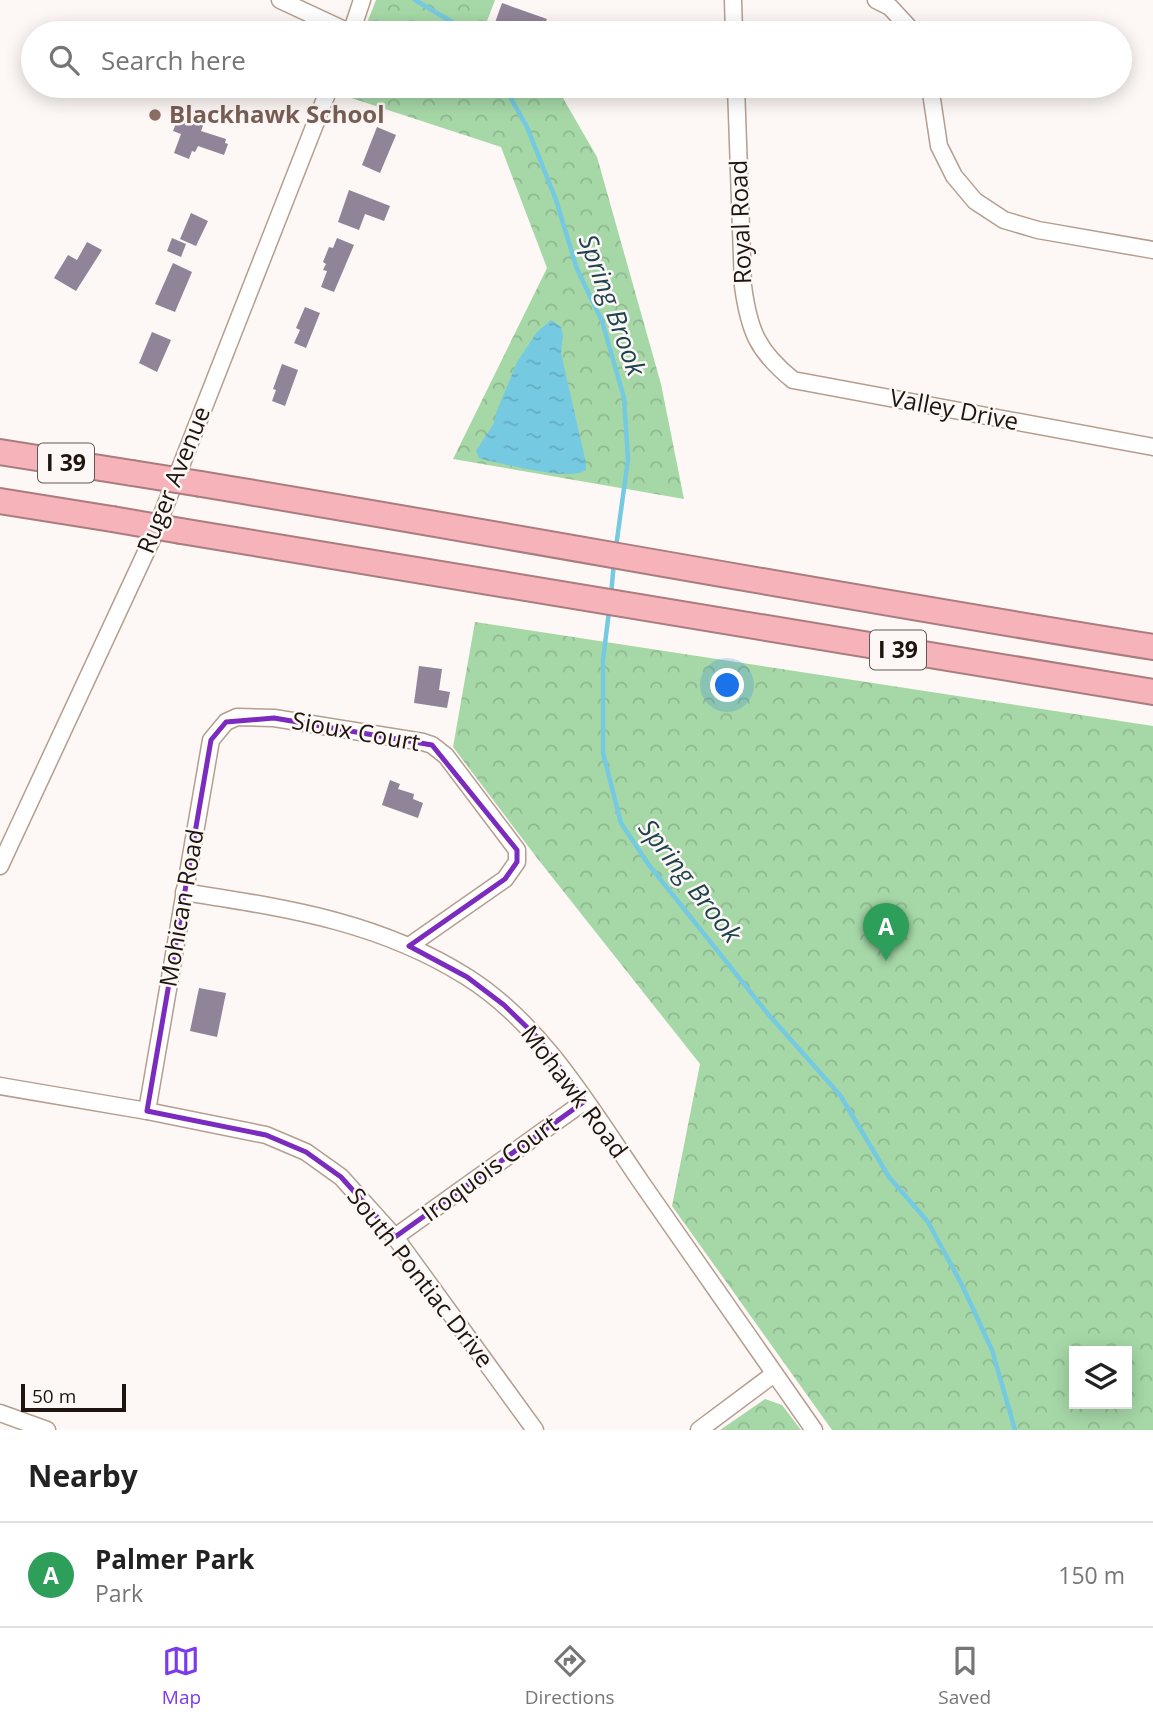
<!DOCTYPE html>
<html lang="en">
<head>
<meta charset="utf-8">
<style>
  body { margin:0; font-family:"Open Sans",sans-serif; background:#f2f2f2; color:#222 }
  .controls { position:absolute; right:21px; bottom:21px; display:grid; overflow:hidden; border-radius:0px; box-shadow:0 4px 18px #0003 }
  .controls button { width:63px; height:63px; display:grid; place-items:center; padding:0; border:0; border-bottom:2px solid #e0e0e0; background:#fff; color:#222; font:35px sans-serif }
  .scale { position:absolute; left:21px; bottom:18px; width:105px; box-sizing:border-box; padding-left:7px; border:4px solid #1e1510; border-top:0; font-size:19px; line-height:24px; white-space:nowrap; color:#1e1510; -webkit-text-stroke:5px #fdf8f5; paint-order:stroke }
  .you { position:absolute; left:728px; top:686px; width:24px; height:24px; margin:-18px; border:5px solid #fff; border-radius:50%; background:#1a73e8; box-shadow:0 0 0 10px #1a73e833 }
  .badge { display:grid; place-items:center; width:46px; height:46px; border-radius:50%; background:#7c3aed; color:#fff; font-size:23px; font-weight:700 }
  .pin { position:absolute; translate:-50% -58px; filter:drop-shadow(0 2px 4px #0008) }
  .pin::after { content:''; position:absolute; top:37px; width:24px; height:21px; background:inherit; clip-path:polygon(0 0,100% 0,50% 100%) }
  .list { margin:0; padding:0; list-style:none }
  h2 { display:flex; justify-content:space-between; align-items:center; height:91px; margin:0; padding:0 28px; font-size:30px }
  h2 small { font-size:23px; font-weight:400; color:#767676 }
  .list li { display:grid; grid-template-columns:46px 1fr auto; gap:21px; align-items:center; box-sizing:border-box; height:105px; padding:0 28px; border-top:2px solid #e0e0e0 }
  .list b { display:block; font-size:26px; white-space:nowrap }
  .list p { margin:0; font-size:23px; white-space:nowrap; color:#767676 }
  .list em { font-size:23px; font-style:normal; color:#767676 }
  .icon { flex:none; width:38px; height:38px; fill:none; stroke:currentColor; stroke-width:2; stroke-linecap:round; stroke-linejoin:round }
  .map { position:relative; flex:none; width:1153px; height:1430px; overflow:hidden }
  .search { position:absolute; background:#fff; box-shadow:0 4px 18px #0003; left:21px; right:21px; top:21px; height:77px; display:flex; align-items:center; gap:18px; box-sizing:border-box; padding:0 24px; border-radius:38px; color:#767676; font-size:26px }
  .sheet { height:196px; background:#fff }
  nav { display:flex; justify-content:space-around; align-items:center; box-sizing:border-box; height:98px; border-top:2px solid #e0e0e0; background:#fff; font-size:19px; color:#767676 }
  nav a { display:grid; justify-items:center; gap:4px }
  nav .on { color:#7c3aed }
  .map>svg:first-child { display:block }
  .park { fill:url(#park-crowns); fill-rule:evenodd }
  .water { fill:url(#water-ripples) }
  .lines { fill:none; stroke-linecap:round; stroke-linejoin:round }
  .stream { stroke:#75c9e1; stroke-width:4.5 }
  .building { fill:#908499 }
  .minor-casing { stroke:#b59d8f; stroke-width:19 }
  .highway-casing { stroke:#aa7c7e; stroke-width:28 }
  .minor { stroke:#fff; stroke-width:16 }
  .highway { stroke:#f6b4ba; stroke-width:24 }
  .highway-bridge-casing { stroke:#aa7c7e; stroke-width:28; stroke-linecap:butt }
  .highway-bridge { stroke:#f6b4ba; stroke-width:24 }
  .marked { fill:none; stroke:#7b2cbf; stroke-width:5; stroke-linejoin:round }
  .education-dot { fill:#8d6e63; stroke:#fdf8f5; stroke-width:2.5 }
  .labels { text-anchor:middle; stroke-width:5; stroke-linejoin:round; paint-order:stroke }
  .shield { fill:#fdf8f5; stroke:#615955; stroke-width:2 }
  .shield-label { font-size:23px; font-weight:bold; fill:#1e1510 }
  .education-label { font-size:24px; font-weight:bold; fill:#785e54; stroke:#fdf8f5; text-anchor:start }
  .street-label { font-size:24px; fill:#1e1510; stroke:#fdf8f5 }
  .water-label { font-size:26px; font-style:italic; fill:#1e444f; stroke:#fdf8f5 }
</style>
</head>
<body>
<div class="map">
<svg width="1153" height="1430" viewBox="0 0 1153 1430">
  <defs>
    <pattern id="park-crowns" width="20" height="18" patternUnits="userSpaceOnUse" patternTransform="scale(1.75)"><rect width="20" height="18" fill="#a6d8a7"/><path d="M2 6a3 3 0 1 1 6 0M12 15a3 3 0 1 1 6 0" fill="none" stroke="#8eb88f"/></pattern>
    <pattern id="water-ripples" width="26" height="14" patternUnits="userSpaceOnUse" patternTransform="scale(1.75)"><rect width="26" height="14" fill="#75c9e1"/><path d="M2 4q2-2 4 0t4 0M15 11q2-2 4 0t4 0" fill="none" stroke="#65acc0"/></pattern>
  </defs>
  <rect width="100%" height="100%" fill="#fdf8f5"/>
  <g class="park">
    <polygon points="376,0 495,0 484,29 491,33 363,33"/>
    <polygon points="343,86 556,86 597,157 661,384 684,499 453,459 547,268 501,147 339,94"/>
    <path d="M 475,622 L 1153,726 L 1153,1430 L 832,1430 L 672,1206 L 700,1064 L 537,858 L 453,747 ZM 1074,1351 L 1127,1351 L 1127,1404 L 1074,1404 Z"/>
    <polygon points="765,1399 782,1405 801,1430 720,1430"/>
  </g>
  <path class="water" d="M 551,320 L 561,327 L 563,336 L 561,353 L 586,463 L 586,470 C 571,482 506,464 485,460 L 479,458 L 476,451 L 494,423 L 496,413 L 517,362 L 537,332 Z"/>
  <g class="lines">
    <g class="stream">
      <polyline points="415,0 459,26 464,33"/>
      <polyline points="504,86 527,127 556,200 577,269 602,321 624,398 628,459 616,547"/>
      <polyline points="611,595 614,562"/>
      <polyline points="609,611 603,660 603,753 621,823 649,865 768,1014 840,1095 889,1177 928,1222 962,1285 992,1350 1015,1430"/>
    </g>
  </g>
  <g class="building">
    <polygon points="502,3 547,19 541,33 526,33 511,28 509,33 492,31"/>
    <polygon points="182,108 201,115 200,118 205,120 201,131 226,139 225,143 228,144 224,155 198,146 195,152 192,151 189,159 174,153 181,134 173,131"/>
    <polygon points="377,127 396,135 380,173 362,165"/>
    <polygon points="349,190 390,206 384,221 365,214 359,230 338,222"/>
    <polygon points="191,213 208,221 196,246 180,239"/>
    <polygon points="172,238 186,244 181,257 167,251"/>
    <polygon points="337,238 354,245 334,292 321,287 327,271 323,270 326,264 323,262 329,247 333,248"/>
    <polygon points="87,242 102,250 76,291 54,278 68,255 77,260"/>
    <polygon points="173,263 192,272 175,312 155,304"/>
    <polygon points="305,307 320,313 306,348 294,343 300,330 296,328"/>
    <polygon points="152,332 171,340 157,372 139,363"/>
    <polygon points="282,364 298,370 285,406 272,401 276,390 273,389"/>
    <polygon points="419,666 442,669 439,690 450,692 447,708 414,703"/>
    <polygon points="390,780 400,784 398,789 414,794 413,799 423,803 418,818 382,805"/>
    <polygon points="199,988 226,993 217,1037 190,1031"/>
  </g>
  <g class="lines">
    <defs>
      <g id="minor">
        <polyline points="280,0 351,33"/>
        <polyline points="733,0 734,33"/>
        <polyline points="876,0 890,7 914,33"/>
        <polyline points="351,33 362,0"/>
        <path d="M 736,86 L 743,286 C 749,330 757,351 793,380 L 1153,447"/>
        <polyline points="930,86 939,146 954,176 975,201 1004,220 1038,230 1153,250"/>
        <polyline points="0,866 153,537 330,86"/>
        <path d="M 184,892 C 285,908 378,921 467,977 C 543,1025 591,1109 641,1182 C 699,1265 756,1348 814,1430"/>
        <polyline points="0,1086 147,1111 266,1135 306,1152 341,1177 395,1237 535,1430"/>
        <polyline points="147,1111 211,740 226,722 237,717 274,718 423,742 432,745 446,756 517,850 517,862 505,879 409,946"/>
        <polyline points="395,1237 585,1101"/>
        <polyline points="0,1413 47,1430"/>
        <polyline points="699,1430 774,1374"/>
      </g>
      <g id="highway">
        <polyline points="0,452 132,473"/>
        <path d="M 201,484 C 519,537 835,596 1153,647"/>
        <polyline points="0,501 112,519"/>
        <polyline points="181,531 1153,692"/>
      </g>
    </defs>
    <use href="#minor" class="minor-casing"/>
    <use href="#highway" class="highway-casing"/>
    <use href="#minor" class="minor"/>
    <use href="#highway" class="highway"/>
    <defs>
      <g id="highway-bridge">
        <polyline points="132,473 201,484"/>
        <polyline points="112,519 181,531"/>
      </g>
    </defs>
    <use href="#highway-bridge" class="highway-bridge-casing"/>
    <use href="#highway-bridge" class="highway-bridge"/>
  </g>
  <path class="marked" d="M 274,718 L 432,745 L 517,850 L 517,862 L 505,879 L 409,946 L 467,977 L 504,1005 L 537,1037 L 585,1101 L 395,1237 L 341,1177 L 306,1152 L 266,1135 L 147,1111 L 211,740 L 226,722 Z"/>
  <circle class="education-dot" cx="155" cy="115" r="7"/>
  <g class="labels">
    <g class="shield">
      <rect x="38" y="443.5" width="56" height="39" rx="5"/>
      <rect x="870" y="630.5" width="56" height="39" rx="5"/>
    </g>
    <g class="shield-label">
      <text x="66" y="471">I 39</text>
      <text x="898" y="658">I 39</text>
    </g>
    <g class="education-label">
      <text x="169" y="123">Blackhawk School</text>
    </g>
    <g class="street-label">
      <text transform="translate(741 222) rotate(-92)" y="8">Royal Road</text>
      <text transform="translate(954 410) rotate(11)" y="8">Valley Drive</text>
      <text transform="translate(174 480) rotate(-68)" y="8">Ruger Avenue</text>
      <text transform="translate(356 732) rotate(10)" y="8">Sioux Court</text>
      <text transform="translate(182 908) rotate(-80)" y="8">Mohican Road</text>
      <text transform="translate(574 1092) rotate(53)" y="8">Mohawk Road</text>
      <text transform="translate(490 1169) rotate(-36)" y="8">Iroquois Court</text>
      <text transform="translate(420 1278) rotate(52)" y="8">South Pontiac Drive</text>
    </g>
    <g class="water-label">
      <text transform="translate(612 305) rotate(70)" y="9">Spring Brook</text>
      <text transform="translate(690 881) rotate(52)" y="9">Spring Brook</text>
    </g>
  </g>
</svg>
<div class="controls">
<button><svg class="icon" aria-label="layers" viewBox="0 0 24 24"><path d="M12 4l9 5-9 5-9-5zM3 14l9 5 9-5"/></svg></button>
</div>
<div class="scale">50 m</div>
<div class="you"></div>
<div class="pin badge" style="left:886px;top:961px;background:#2e9e5b">A</div>
<div class="search"><svg class="icon" aria-label="search" viewBox="0 0 24 24"><circle cx="10" cy="10" r="6"/><path d="M15 15l6 6"/></svg>Search here</div>
</div>
<section class="sheet">
<h2>Nearby<small></small></h2>
<ul class="list">
<li><span class="badge" style="background:#2e9e5b">A</span><div><b>Palmer Park</b><p>Park</p></div><em>150 m</em></li>
</ul>
</section>
<nav>
<a class="on"><svg class="icon" aria-label="map" viewBox="0 0 24 24"><path d="M3 6l6-2 6 2 6-2v14l-6 2-6-2-6 2zM9 4v14M15 6v14"/></svg>Map</a>
<a><svg class="icon" aria-label="directions" viewBox="0 0 24 24"><path d="M12 3l9 9-9 9-9-9zM9 14v-3h6M13 9l2 2-2 2"/></svg>Directions</a>
<a><svg class="icon" aria-label="saved" viewBox="0 0 24 24"><path d="M7 4h10v16l-5-4-5 4z"/></svg>Saved</a>
</nav>
</body>
</html>
